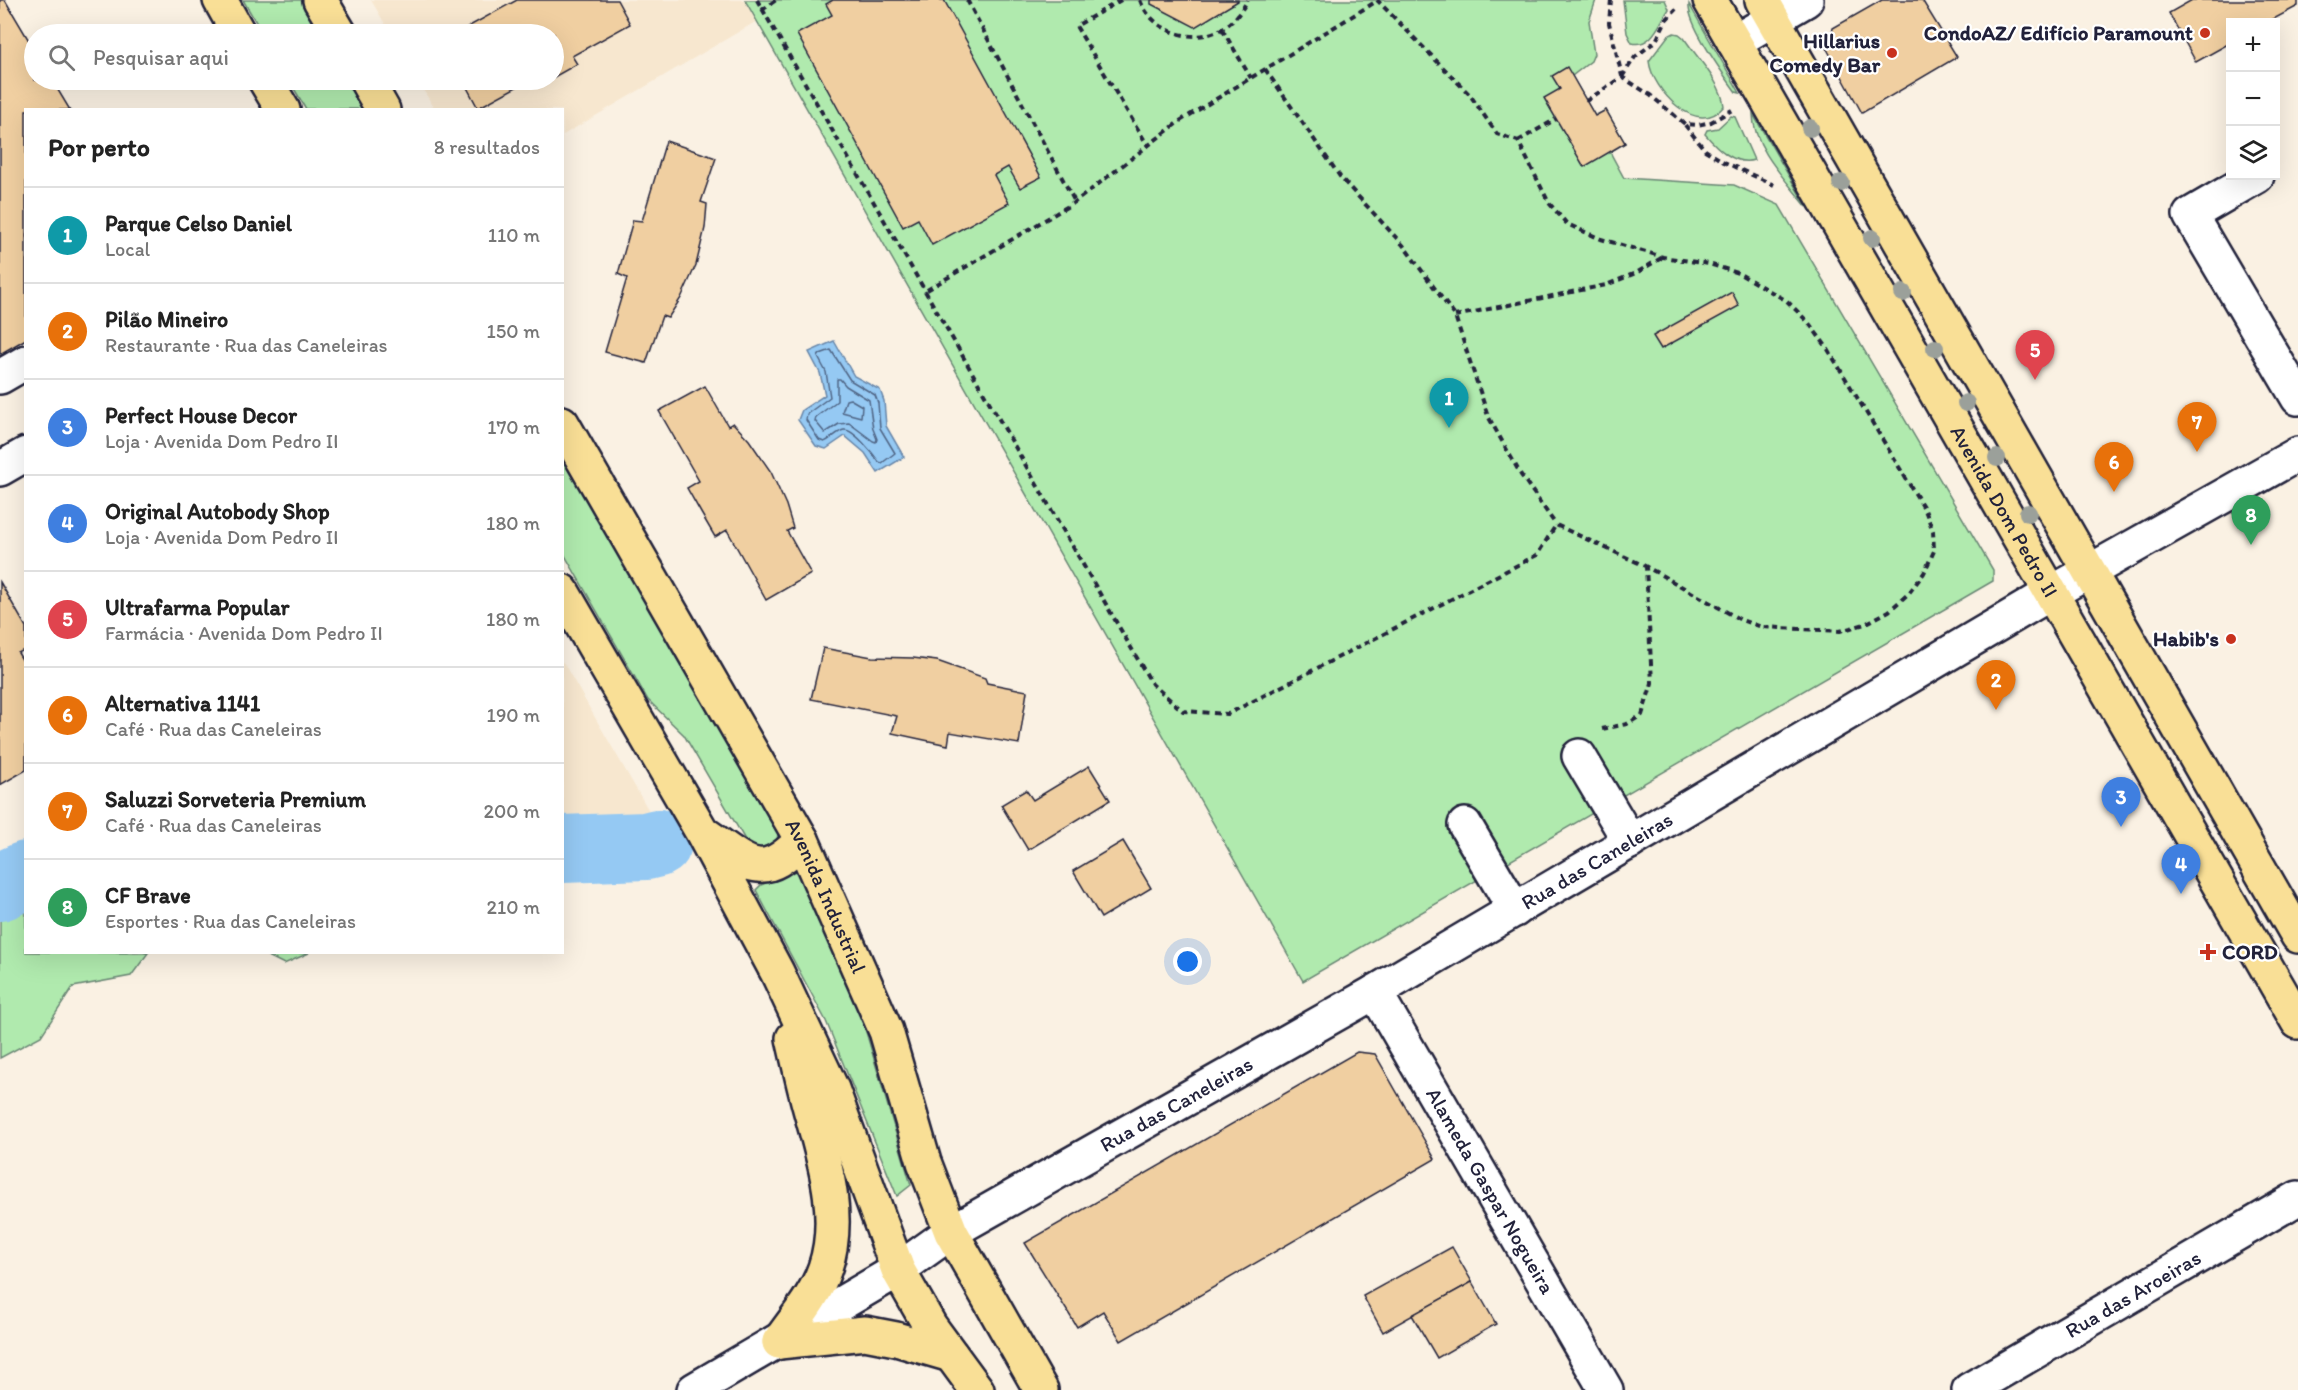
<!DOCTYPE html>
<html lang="pt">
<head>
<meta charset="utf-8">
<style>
  body { margin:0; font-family:Itim,sans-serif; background:#f2f2f2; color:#222 }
  .controls { position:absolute; right:18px; top:18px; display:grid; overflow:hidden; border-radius:0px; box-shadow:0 6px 24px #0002 }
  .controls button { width:54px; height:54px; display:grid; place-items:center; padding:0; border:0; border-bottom:2px solid #e0e0e0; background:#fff; color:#222; font:30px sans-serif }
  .you { position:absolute; left:1188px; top:962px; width:21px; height:21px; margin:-15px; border:4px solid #fff; border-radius:50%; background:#1a73e8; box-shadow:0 0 0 9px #1a73e833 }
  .badge { display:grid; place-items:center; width:39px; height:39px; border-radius:50%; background:#d93025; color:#fff; font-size:20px; font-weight:700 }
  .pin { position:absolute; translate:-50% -50px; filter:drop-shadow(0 2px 3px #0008) }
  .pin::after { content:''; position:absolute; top:32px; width:21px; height:18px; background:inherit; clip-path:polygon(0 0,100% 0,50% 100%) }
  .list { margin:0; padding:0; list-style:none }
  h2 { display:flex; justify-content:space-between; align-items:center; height:78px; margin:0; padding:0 24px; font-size:26px }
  h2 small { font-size:20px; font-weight:400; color:#767676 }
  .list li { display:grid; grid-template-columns:39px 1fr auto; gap:18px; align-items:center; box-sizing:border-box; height:96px; padding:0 24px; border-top:2px solid #e0e0e0 }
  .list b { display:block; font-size:22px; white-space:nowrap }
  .list p { margin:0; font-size:20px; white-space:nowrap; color:#767676 }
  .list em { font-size:20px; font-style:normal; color:#767676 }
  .icon { flex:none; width:33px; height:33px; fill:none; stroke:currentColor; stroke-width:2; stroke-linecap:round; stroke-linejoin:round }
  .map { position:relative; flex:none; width:2298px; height:1390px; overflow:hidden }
  .search { position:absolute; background:#fff; box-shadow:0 6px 24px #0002; left:24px; top:24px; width:540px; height:66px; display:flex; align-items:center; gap:15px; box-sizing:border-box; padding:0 21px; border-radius:33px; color:#767676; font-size:22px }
  .panel { position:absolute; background:#fff; box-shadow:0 6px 24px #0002; left:24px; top:108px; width:540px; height:846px; border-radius:0px }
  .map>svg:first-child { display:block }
  .built { fill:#f7e7cf }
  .green { fill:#b0eaae; stroke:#698674; stroke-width:1.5 }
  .water { fill:#95c9f3; stroke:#6786a9; stroke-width:1.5 }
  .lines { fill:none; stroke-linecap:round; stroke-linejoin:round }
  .shore { stroke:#506585; stroke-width:1.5 }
  .river { stroke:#95c9f3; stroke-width:68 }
  .building { fill:#f0cfa1; stroke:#22223b; stroke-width:1.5 }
  .minor-casing { stroke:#22223b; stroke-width:38 }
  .major-casing { stroke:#22223b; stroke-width:38 }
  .path { stroke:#22223b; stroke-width:4; stroke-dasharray:6 4.5; stroke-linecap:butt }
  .minor { stroke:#fff; stroke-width:33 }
  .major { stroke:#f9df96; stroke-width:33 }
  .tree { fill:#9ba09a }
  .poi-dot { fill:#c8321e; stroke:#fff; stroke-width:2 }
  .labels { text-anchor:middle; stroke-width:4.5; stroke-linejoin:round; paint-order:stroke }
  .poi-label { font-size:21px; font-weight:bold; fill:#22223b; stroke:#fff; text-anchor:end }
  .street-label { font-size:21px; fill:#22223b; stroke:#fff }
</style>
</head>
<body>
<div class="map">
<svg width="2298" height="1390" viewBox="0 0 2298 1390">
  <rect width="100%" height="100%" fill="#faf1e3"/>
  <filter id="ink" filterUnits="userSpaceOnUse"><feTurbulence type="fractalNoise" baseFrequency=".0167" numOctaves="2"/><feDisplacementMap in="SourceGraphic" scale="12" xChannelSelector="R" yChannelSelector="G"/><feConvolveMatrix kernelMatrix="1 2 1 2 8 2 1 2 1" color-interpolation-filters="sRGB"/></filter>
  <g filter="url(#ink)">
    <g class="built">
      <polygon points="371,0 745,0 757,21 563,135 562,110 435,109 417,80 554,80 554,34 391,34"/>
      <polygon points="562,662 563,662 660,830 563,833"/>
    </g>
    <g class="green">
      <polygon points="243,0 301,0 321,34 263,34"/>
      <polygon points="745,0 1596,0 1589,21 1594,54 1591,61 1572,76 1595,116 1606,110 1625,143 1610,152 1624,178 1734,185 1779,205 1993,570 1993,581 1303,981"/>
      <path d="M 1623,0 L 1665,0 L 1669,9 C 1660,22 1652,48 1632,43 L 1627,33 Z"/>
      <path d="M 1689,4 L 1740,93 L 1736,92 C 1723,74 1687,24 1689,4 Z"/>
      <path d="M 1674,33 L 1679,34 L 1684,38 C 1697,58 1722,83 1724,106 C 1698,139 1652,90 1649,61 L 1668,36 Z"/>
      <polygon points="289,80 346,80 364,109 306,109"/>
      <path d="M 1753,114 L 1807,207 C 1787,181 1753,148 1753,114 Z"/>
      <path d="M 1731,116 L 1735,117 L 1754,160 C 1735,166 1717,148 1705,134 L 1707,130 L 1718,128 Z"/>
      <polygon points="562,455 773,822 778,832 777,842 762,853 748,845 684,735 648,700 563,552"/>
      <polygon points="25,856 26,952 148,953 131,976 73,987 41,1036 0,1058 0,860"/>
      <polygon points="794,871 802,877 864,1025 911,1185 897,1196 826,1021 756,890 761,885"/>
      <polygon points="262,953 309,953 284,964"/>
    </g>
    <polygon class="water" points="834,341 854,376 880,390 884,401 886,426 904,457 878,473 865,453 845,436 826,449 816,446 798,420 802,410 825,395 820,373 809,352"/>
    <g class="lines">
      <g class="shore">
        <path d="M 831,350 L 850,380 L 875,395 L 878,403 L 880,428 L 895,453 L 882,463 L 879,462 C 874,455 854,429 844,430 C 838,431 830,440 824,442 L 819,440 L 806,420 L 807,414 L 830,397 L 826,372 L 818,357 L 820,354 Z"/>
        <polygon points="837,379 840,379 846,386 869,400 873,429 877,439 876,442 873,441 849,423 839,424 825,433 815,421 816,417 837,401"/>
        <polygon points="850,399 862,406 861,417 842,412 846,400"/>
      </g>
      <g class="river">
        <polyline points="562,849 646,846 658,843"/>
        <polyline points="0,887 26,875"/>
      </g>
    </g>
    <g class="building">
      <polygon points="0,0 5,0 34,49 34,80 52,80 70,110 26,110 26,339 0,354"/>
      <polygon points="517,0 617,0 630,24 572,56 577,64 554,77 554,34 455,34"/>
      <polygon points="833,0 944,0 1041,177 1020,188 1008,167 994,175 1009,203 932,245 918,219 903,227 797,34 832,15 826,4"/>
      <polygon points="1151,0 1238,0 1238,1 1195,27 1151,4"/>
      <polygon points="1882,0 1922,0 1957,57 1862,113 1827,49 1833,28"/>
      <polygon points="2192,0 2298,0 2298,6 2268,22 2230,22 2230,43 2196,62 2169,13"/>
      <polygon points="1567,67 1595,116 1606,110 1625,143 1584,167 1544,98 1560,89 1552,76"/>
      <polygon points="463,80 529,80 478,108"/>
      <polygon points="666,141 716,158 701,202 707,204 705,228 696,265 681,298 668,318 662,316 646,363 605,352 627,278 618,274 633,220 642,221"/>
      <polygon points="1732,292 1739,306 1661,349 1653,336"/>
      <polygon points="705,386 728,426 733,423 749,440 771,472 786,505 793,528 787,531 811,574 766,600 727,530 715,537 701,513 687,488 699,481 659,411"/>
      <polygon points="0,582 26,627 26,649 18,653 26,666 26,770 0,785"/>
      <polygon points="823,648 872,657 913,658 937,661 985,678 987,683 1027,691 1019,744 950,732 948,745 892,733 897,716 811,699"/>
      <polygon points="1089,766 1110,800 1028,850 1001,805 1026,790 1033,800"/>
      <polygon points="1123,841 1151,888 1101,918 1073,871"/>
      <polygon points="1357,1052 1375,1054 1435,1159 1121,1341 1103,1311 1077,1327 1025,1243"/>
      <polygon points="1452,1247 1472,1282 1383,1332 1363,1296"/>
      <polygon points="1472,1282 1496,1324 1437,1358 1412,1315"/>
    </g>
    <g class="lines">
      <defs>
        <g id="minor">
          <polyline points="1734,42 1806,0"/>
          <polyline points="2257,176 2190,215 2298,398"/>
          <polyline points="0,377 26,362"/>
          <polyline points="0,469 26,454"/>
          <polyline points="1579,756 1630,842"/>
          <polyline points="1465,825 1515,910"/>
          <path id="s1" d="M 1375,992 L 1606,1390"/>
          <path id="s2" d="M 694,1390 L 898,1270 L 951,1232 L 1375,992 L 2051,593 L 2298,454"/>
          <path id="s3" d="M 1969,1390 L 2298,1198"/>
        </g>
        <g id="major">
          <polyline points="220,0 239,34"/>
          <polyline points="320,0 340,34"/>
          <path id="s4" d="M 1710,0 L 2298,1022"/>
          <polyline points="1762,0 2298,936"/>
          <polyline points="265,80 283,110"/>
          <polyline points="366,80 383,110"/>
          <path id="s5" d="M 562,423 L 802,840 L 886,1031 L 924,1162 L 951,1232 L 1041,1390"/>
          <polyline points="562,591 702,832 777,972 832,1089 898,1270 930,1326 977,1390"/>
          <path d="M 706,835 C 749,864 760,883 802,840"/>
          <path d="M 779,1342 C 795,1319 816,1295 825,1268 C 843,1215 823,1157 809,1105 C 803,1083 798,1060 793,1038"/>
          <polyline points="779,1342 865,1333 896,1339 951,1355"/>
        </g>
      </defs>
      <use href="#minor" class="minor-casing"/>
      <use href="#major" class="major-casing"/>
      <g class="path">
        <polyline points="757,0 1152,684 1183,711 1228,714 1537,555 1556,525 1645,566 1741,620 1762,627 1840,631 1865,624 1889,611 1909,593 1924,573 1934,551 1933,531 1925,510 1826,346 1808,322 1787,301 1738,273 1709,264 1663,257 1601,239 1567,224 1549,203 1518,141 1497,134 1470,95 1377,0"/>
        <polyline points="967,0 1075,202"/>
        <polyline points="1121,0 1076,26 1148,146"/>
        <path d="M 1140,0 C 1152,32 1194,46 1223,28 C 1235,21 1241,11 1248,0"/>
        <polyline points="1611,0 1609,23 1622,76"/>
        <polyline points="762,10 776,0"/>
        <polyline points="1222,29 1251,78"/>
        <polyline points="1265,69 1341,178 1403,245 1455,316 1488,416 1521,475 1556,525"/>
        <polyline points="1622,77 1635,57 1656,41 1666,20 1676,9"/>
        <polyline points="1586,101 1622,77 1650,95 1685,124 1698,125 1711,122 1732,110"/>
        <polyline points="1685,125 1705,150 1724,162 1774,185"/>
        <polyline points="1518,141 1556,119"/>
        <polyline points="927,290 1075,202 1180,121 1377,1"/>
        <polyline points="1455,316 1606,285 1636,273 1663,257"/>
        <polyline points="1602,729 1627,724 1642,715 1652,683 1646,567"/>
      </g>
      <use href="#minor" class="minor"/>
      <use href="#major" class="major"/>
    </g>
    <g class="tree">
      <circle cx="1810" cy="128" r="9"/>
      <circle cx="1841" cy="183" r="9"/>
      <circle cx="1872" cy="238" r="9"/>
      <circle cx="1903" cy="293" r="9"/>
      <circle cx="1935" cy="348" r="9"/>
      <circle cx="1966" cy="403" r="9"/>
      <circle cx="1997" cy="458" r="9"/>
      <circle cx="2028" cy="513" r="9"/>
    </g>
  </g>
  <g class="poi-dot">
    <circle cx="2205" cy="33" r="6"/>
    <circle cx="1892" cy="53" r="6"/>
    <circle cx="2231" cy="639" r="6"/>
    <path d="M2205 943h6v6h6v6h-6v6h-6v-6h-6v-6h6z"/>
  </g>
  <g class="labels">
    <g class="poi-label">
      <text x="2193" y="40">CondoAZ/ Edifício Paramount</text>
      <text x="1880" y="48">Hillarius<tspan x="1880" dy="24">Comedy Bar</tspan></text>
      <text x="2219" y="646">Habib's</text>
      <text x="2222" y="959" text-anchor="start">CORD</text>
    </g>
    <g class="street-label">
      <text dy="7" stroke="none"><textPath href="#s4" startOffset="590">Avenida Dom Pedro II</textPath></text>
      <text dy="7" stroke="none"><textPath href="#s2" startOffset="1047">Rua das Caneleiras</textPath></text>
      <text dy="7" stroke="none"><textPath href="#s5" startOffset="542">Avenida Industrial</textPath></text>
      <text dy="7" stroke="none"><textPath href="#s2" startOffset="561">Rua das Caneleiras</textPath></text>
      <text dy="7" stroke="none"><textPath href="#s1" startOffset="230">Alameda Gaspar Nogueira</textPath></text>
      <text dy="7" stroke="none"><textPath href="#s3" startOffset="190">Rua das Aroeiras</textPath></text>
    </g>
  </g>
</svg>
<div class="controls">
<button>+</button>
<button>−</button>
<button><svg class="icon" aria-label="layers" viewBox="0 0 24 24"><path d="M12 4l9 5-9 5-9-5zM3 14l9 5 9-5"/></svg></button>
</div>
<div class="you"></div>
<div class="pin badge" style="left:1449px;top:428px;background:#0f9aa8">1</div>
<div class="pin badge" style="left:1996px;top:710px;background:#e8710a">2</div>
<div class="pin badge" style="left:2121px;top:827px;background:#3f7fe0">3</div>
<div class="pin badge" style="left:2181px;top:894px;background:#3f7fe0">4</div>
<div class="pin badge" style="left:2035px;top:380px;background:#e0444e">5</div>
<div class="pin badge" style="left:2114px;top:492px;background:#e8710a">6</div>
<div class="pin badge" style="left:2197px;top:452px;background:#e8710a">7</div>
<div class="pin badge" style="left:2251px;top:545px;background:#2e9e5b">8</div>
<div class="search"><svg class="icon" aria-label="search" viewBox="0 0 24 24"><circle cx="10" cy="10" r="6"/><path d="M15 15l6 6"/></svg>Pesquisar aqui</div>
<section class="panel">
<h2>Por perto<small>8 resultados</small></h2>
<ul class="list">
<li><span class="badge" style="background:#0f9aa8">1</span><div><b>Parque Celso Daniel</b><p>Local</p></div><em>110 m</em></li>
<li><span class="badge" style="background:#e8710a">2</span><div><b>Pilão Mineiro</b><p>Restaurante · Rua das Caneleiras</p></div><em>150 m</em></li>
<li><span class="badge" style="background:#3f7fe0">3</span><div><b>Perfect House Decor</b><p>Loja · Avenida Dom Pedro II</p></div><em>170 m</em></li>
<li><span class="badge" style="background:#3f7fe0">4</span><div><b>Original Autobody Shop</b><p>Loja · Avenida Dom Pedro II</p></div><em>180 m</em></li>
<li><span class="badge" style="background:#e0444e">5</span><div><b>Ultrafarma Popular</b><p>Farmácia · Avenida Dom Pedro II</p></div><em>180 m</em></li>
<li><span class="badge" style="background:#e8710a">6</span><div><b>Alternativa 1141</b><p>Café · Rua das Caneleiras</p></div><em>190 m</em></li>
<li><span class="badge" style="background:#e8710a">7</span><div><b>Saluzzi Sorveteria Premium</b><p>Café · Rua das Caneleiras</p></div><em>200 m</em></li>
<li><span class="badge" style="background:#2e9e5b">8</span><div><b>CF Brave</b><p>Esportes · Rua das Caneleiras</p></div><em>210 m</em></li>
</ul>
</section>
</div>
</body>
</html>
